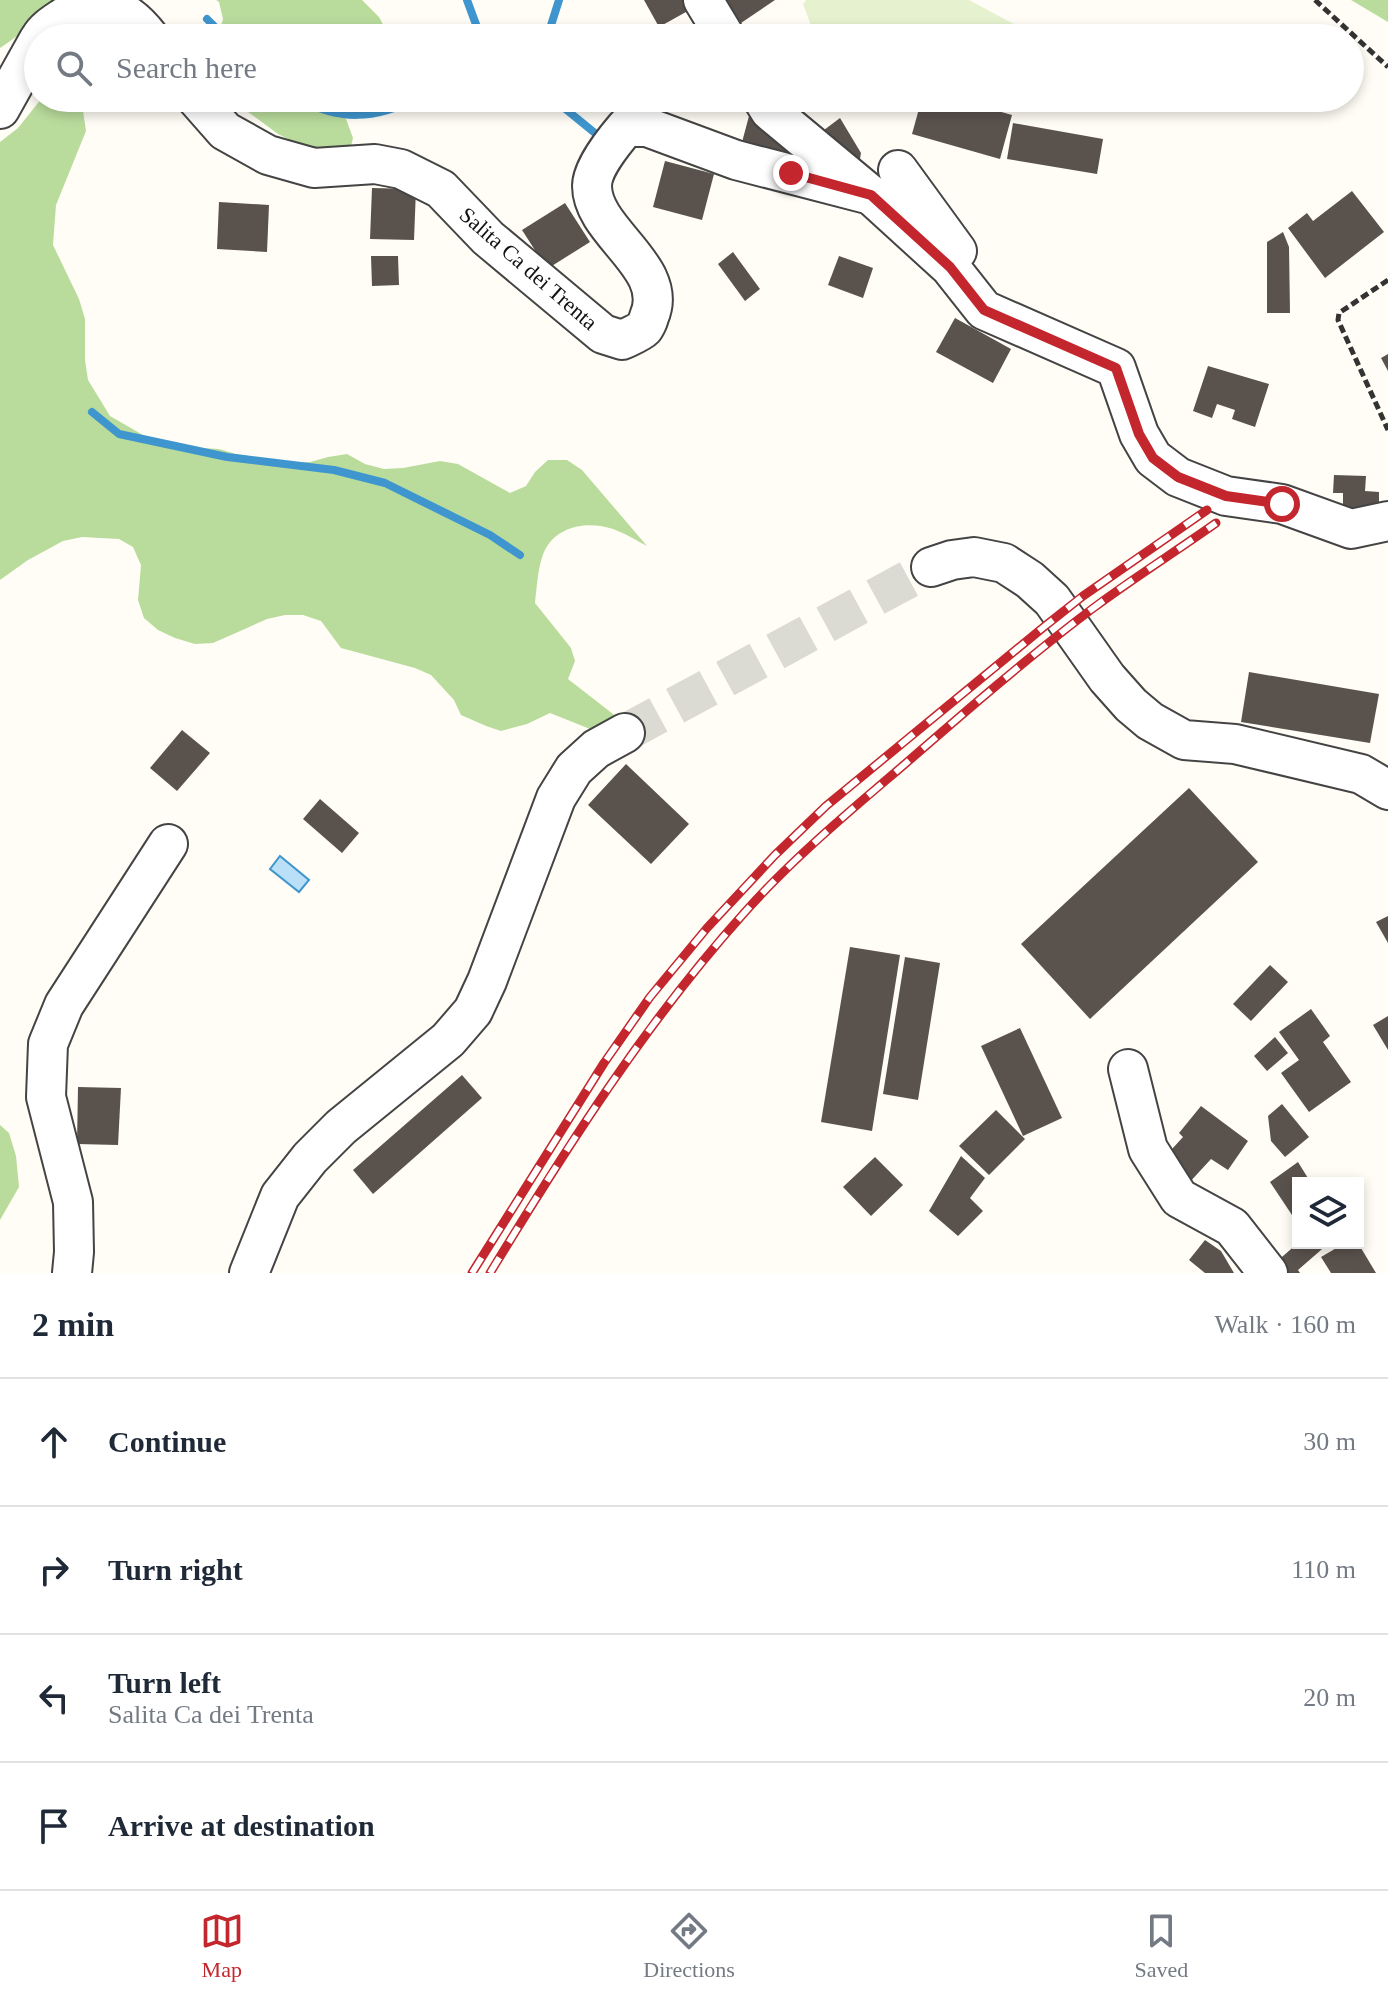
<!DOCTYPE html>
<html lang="en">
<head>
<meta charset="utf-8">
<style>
  body { margin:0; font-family:Georgia,serif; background:#f2f2f3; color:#1f2937 }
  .controls { position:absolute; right:24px; bottom:24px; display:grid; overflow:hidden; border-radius:0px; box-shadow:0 4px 12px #0003 }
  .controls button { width:72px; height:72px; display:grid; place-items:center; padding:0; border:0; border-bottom:2px solid #e0e1e3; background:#fff; color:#1f2937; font:40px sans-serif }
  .stop { position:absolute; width:24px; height:24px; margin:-18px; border:6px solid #c4262e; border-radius:50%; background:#fff }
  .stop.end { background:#c4262e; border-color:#fff; box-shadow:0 2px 8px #0008 }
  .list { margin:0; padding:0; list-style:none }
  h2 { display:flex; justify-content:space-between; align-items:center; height:104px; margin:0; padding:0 32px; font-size:34px }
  h2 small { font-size:26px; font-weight:400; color:#747a83 }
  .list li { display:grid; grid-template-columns:52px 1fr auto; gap:24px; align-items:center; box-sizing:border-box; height:128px; padding:0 32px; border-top:2px solid #e0e1e3 }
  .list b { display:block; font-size:30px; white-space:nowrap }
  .list p { margin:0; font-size:26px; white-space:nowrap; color:#747a83 }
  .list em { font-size:26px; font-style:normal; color:#747a83 }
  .icon { flex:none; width:44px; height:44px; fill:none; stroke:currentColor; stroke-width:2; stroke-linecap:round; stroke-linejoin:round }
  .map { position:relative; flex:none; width:1388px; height:1273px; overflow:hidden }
  .search { position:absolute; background:#fff; box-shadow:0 4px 12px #0003; left:24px; right:24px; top:24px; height:88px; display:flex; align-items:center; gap:20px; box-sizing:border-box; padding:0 28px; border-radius:44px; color:#747a83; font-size:30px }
  .sheet { height:616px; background:#fff }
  nav { display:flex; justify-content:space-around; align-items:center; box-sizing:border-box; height:112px; border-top:2px solid #e0e1e3; background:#fff; font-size:22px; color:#747a83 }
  nav a { display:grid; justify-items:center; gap:4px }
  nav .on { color:#c4262e }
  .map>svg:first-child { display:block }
  .forest { fill:#b9dc9c }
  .pitch { fill:#e6f2cf }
  .water { fill:#b9e0f7; stroke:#3f96cf; stroke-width:2 }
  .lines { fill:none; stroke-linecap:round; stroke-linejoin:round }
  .stream { stroke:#3f96cf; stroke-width:8 }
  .building { fill:#5a524d }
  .minor-tunnel { stroke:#dbdad3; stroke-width:38; stroke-dasharray:38 19; stroke-linecap:butt }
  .minor-casing { stroke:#444; stroke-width:42 }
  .path { stroke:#333; stroke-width:5; stroke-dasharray:8 4; stroke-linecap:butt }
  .minor { stroke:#fff; stroke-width:38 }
  .rail-casing { stroke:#c4262e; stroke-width:9 }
  .rail { stroke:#fff; stroke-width:6; stroke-dasharray:18; stroke-linecap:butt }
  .route { stroke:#c4262e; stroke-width:10 }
  .labels { text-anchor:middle; stroke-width:8; stroke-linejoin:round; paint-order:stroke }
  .street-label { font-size:22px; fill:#111; stroke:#fff }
</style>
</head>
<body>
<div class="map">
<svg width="1388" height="1273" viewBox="0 0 1388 1273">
  <rect width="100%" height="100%" fill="#fffdf5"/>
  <g class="forest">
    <path d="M 0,0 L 66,0 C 42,14 23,33 0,48 Z"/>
    <polygon points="216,0 362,0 379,17 389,36 387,38 217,38 223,19 219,2"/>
    <polygon points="1351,0 1388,0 1388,22"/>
    <path d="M 42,98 L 75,98 L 83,111 L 86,131 L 56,205 L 53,245 L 79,299 L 85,319 L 85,360 L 88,380 L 110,416 L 143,435 L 184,447 L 219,449 L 236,454 L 292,463 L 310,462 L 328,457 L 347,454 L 365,464 L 384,469 L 403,468 L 440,461 L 458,464 L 510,493 L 526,486 L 535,472 L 548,460 L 567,460 L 582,470 L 647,546 C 636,540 624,533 613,529 C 590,521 559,525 546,548 C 538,562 537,587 535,603 L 571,648 L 575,661 L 568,679 L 613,714 L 618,723 L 606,731 L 590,729 L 550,713 L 527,724 L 501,731 L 486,726 L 461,715 L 454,700 L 431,675 L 415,668 L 341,648 L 321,621 L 303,615 L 285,615 L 267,619 L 213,643 L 195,644 L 175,638 L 158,630 L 144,618 L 138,600 L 141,565 L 133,547 L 119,539 L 82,537 L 63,541 L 28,560 L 0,580 L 0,142 L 18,128 Z"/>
    <polygon points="229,98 335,98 346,119 353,138 348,158 311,150 278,134"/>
    <polygon points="0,1125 9,1133 16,1156 19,1187 0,1220"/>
  </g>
  <polygon class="pitch" points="806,0 969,0 1023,29 1019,38 823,38 815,36 803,4"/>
  <polygon class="water" points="280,856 309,880 299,892 270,869"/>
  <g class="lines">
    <g class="stream">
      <polyline points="467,0 481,38"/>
      <polyline points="207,19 226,38"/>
      <polyline points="547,38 559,0"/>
      <path d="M 299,98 C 337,121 377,120 415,98"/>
      <polyline points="552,98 601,138"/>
      <polyline points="92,412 119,434 227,457 334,470 385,483 490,535 520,555"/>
    </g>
  </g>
  <g class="building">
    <polygon points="644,0 691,0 695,7 659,27"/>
    <polygon points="725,0 775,0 741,23"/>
    <polygon points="650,98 677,98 657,109"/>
    <polygon points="880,98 909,98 908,105 880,100"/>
    <polygon points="922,98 952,98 1012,115 1000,159 912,134"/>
    <polygon points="749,116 782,126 792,137 786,155 741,146"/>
    <polygon points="840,118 861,153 858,170 820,133"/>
    <polygon points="1013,123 1103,139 1097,174 1007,159"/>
    <polygon points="665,161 714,174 702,220 653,207"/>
    <polygon points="372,188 416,189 414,240 370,239"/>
    <polygon points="1352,191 1384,232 1325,278 1288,228 1307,213 1313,221"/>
    <polygon points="219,202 269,205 267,252 217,249"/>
    <polygon points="565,203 590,242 547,269 522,230"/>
    <polygon points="1283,232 1289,247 1290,313 1267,313 1267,242"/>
    <polygon points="733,252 760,289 745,301 718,264"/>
    <polygon points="371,256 398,256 399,285 372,286"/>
    <polygon points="839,256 873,268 863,298 828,285"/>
    <polygon points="955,318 1011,349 993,383 936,352"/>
    <polygon points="1388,354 1388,371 1381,358"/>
    <polygon points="1208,366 1269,384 1255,427 1232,419 1235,410 1217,404 1212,418 1193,411"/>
    <polygon points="1334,475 1366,476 1365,491 1379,492 1379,509 1343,509 1343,493 1333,493"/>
    <polygon points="1249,672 1379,694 1370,743 1241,722"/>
    <polygon points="182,730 210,753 177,791 150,768"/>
    <polygon points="626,764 689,824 651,864 588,805"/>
    <polygon points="1189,788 1258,862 1090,1019 1021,944"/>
    <polygon points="320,799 359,833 342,853 303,819"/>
    <polygon points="1388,916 1388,943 1376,922"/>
    <polygon points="850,947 900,955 872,1131 821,1122"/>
    <polygon points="905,957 940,963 918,1100 883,1094"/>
    <polygon points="1270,965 1288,982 1251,1021 1233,1004"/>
    <polygon points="1311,1009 1330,1036 1323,1042 1351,1082 1309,1112 1281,1073 1299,1060 1279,1032"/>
    <polygon points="1388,1016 1388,1050 1373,1025"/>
    <polygon points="1020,1028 1062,1118 1023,1136 981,1046"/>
    <polygon points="1275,1037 1288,1053 1267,1071 1254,1056"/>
    <polygon points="462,1075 482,1098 373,1194 353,1170"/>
    <polygon points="78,1087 121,1088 118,1145 77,1144"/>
    <polygon points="1282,1104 1309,1137 1285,1157 1271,1141 1268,1116"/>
    <polygon points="1201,1106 1248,1141 1228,1170 1211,1159 1188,1184 1162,1160 1183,1137 1179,1133"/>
    <polygon points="996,1110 1025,1139 989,1175 959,1146"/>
    <polygon points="961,1156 985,1178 970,1198 983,1211 958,1236 929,1211"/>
    <polygon points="875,1157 903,1185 871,1216 843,1187"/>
    <polygon points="1298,1162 1311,1183 1298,1183 1298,1224 1270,1182"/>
    <polygon points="1205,1240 1221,1251 1234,1273 1205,1273 1189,1260"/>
    <polygon points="1298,1243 1329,1243 1298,1270 1300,1273 1283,1273 1275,1263"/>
    <polygon points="1345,1243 1358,1243 1376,1273 1331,1273 1321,1257"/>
  </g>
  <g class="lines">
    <polyline class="minor-tunnel" points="625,733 931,567"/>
    <defs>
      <g id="minor">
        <polyline points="703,0 726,38"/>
        <path d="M 40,38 C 45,29 55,23 64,17 C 103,0 124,4 150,38"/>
        <path d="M 196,98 L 225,131 L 268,155 L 314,168 L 375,164 L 401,169 L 441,189 L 488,238 L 603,334 L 622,340 C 628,337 639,333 644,328 C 645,327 649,319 649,317 C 671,267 592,233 592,186 C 592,168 614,141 626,127 L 647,127 L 736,160 L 871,195"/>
        <polyline points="762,98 770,111 871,195 950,267 984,310 1116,368 1139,434 1153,458 1178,477 1226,496 1282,504 1351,529 1388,521"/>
        <polyline points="0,109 38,41"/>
        <polyline points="898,170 957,251"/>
        <polyline points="931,567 952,560 974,557 1004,563 1030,580 1052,600 1107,678 1131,705 1150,721 1184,740 1235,744 1361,774 1388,790"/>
        <polyline points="1128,1069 1148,1149 1179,1198 1232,1227 1268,1273"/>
        <polyline points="72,1273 74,1252 73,1202 46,1097 48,1044 64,1005 168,844"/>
        <polyline points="249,1273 280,1196 310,1158 341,1127 448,1040 473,1011 487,981 556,798 574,769 596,749 625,733"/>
      </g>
    </defs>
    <use href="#minor" class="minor-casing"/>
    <g class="path">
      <polyline points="1315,0 1388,67"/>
      <polyline points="1388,280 1339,313 1338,320 1388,430"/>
    </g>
    <use href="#minor" class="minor"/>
    <defs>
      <g id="rail">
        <polyline points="472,1273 604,1063 650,997 707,928 775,855 826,806 1045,626 1083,596 1207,510"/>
        <path d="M 490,1273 C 567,1147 646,1022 745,912 C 793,858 850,811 905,764 C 966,711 1027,658 1092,609 C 1132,579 1175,552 1216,523"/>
      </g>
    </defs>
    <use href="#rail" class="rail-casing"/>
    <use href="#rail" class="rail"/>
  </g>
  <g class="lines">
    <polyline class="route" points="791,173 871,195 950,267 984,310 1116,368 1139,434 1153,458 1178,477 1226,496 1282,504"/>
  </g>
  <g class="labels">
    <g class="street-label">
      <text transform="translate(529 268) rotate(41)" y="8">Salita Ca dei Trenta</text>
    </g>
  </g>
</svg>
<div class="controls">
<button><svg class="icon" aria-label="layers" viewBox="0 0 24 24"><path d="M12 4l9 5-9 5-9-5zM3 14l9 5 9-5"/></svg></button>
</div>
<div class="stop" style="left:1282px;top:504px"></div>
<div class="stop end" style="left:791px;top:173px"></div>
<div class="search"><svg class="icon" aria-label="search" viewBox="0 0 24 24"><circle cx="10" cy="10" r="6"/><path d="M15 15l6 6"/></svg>Search here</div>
</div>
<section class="sheet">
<h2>2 min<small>Walk · 160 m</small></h2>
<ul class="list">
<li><svg class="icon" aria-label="ahead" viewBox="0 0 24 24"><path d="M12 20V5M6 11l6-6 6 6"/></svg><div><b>Continue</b></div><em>30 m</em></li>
<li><svg class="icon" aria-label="right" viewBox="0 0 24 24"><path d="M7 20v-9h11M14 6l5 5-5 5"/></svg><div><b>Turn right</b></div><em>110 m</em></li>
<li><svg class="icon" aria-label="left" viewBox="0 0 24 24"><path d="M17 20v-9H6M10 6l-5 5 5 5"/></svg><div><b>Turn left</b><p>Salita Ca dei Trenta</p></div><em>20 m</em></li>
<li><svg class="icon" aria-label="arrive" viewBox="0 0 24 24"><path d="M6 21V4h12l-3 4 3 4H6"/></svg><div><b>Arrive at destination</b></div></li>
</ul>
</section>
<nav>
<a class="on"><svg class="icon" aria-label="map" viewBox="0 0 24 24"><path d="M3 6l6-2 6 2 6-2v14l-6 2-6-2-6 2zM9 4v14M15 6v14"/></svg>Map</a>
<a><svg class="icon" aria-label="directions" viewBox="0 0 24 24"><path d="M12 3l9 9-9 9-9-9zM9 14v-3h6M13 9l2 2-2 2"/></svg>Directions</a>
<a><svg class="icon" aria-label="saved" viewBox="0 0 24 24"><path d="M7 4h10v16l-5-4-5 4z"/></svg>Saved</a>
</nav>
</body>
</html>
